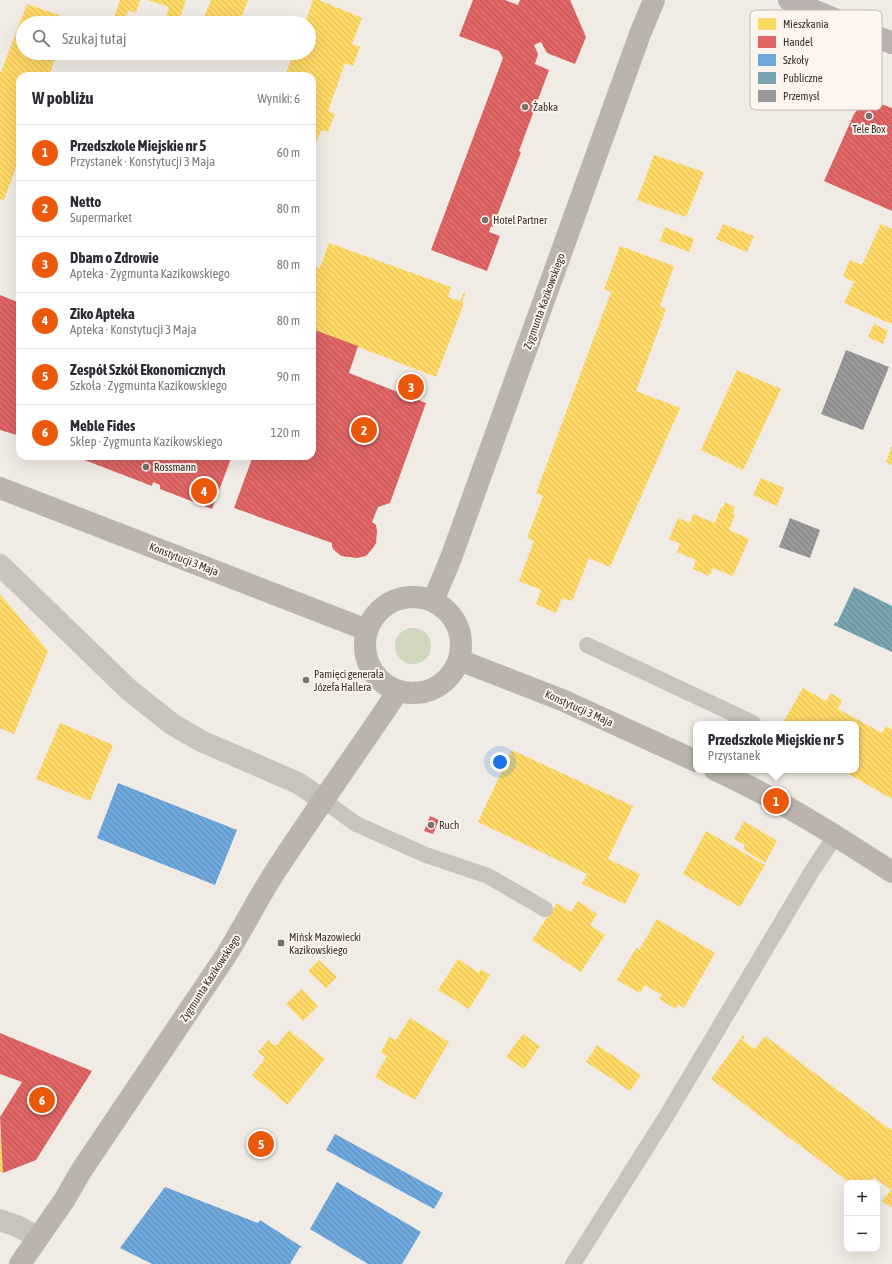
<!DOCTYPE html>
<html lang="pl">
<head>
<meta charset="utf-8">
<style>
  body { margin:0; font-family:"Asap Condensed",sans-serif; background:#f7f7f7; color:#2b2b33 }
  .controls { position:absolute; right:12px; bottom:12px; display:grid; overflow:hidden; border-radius:8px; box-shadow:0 4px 16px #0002 }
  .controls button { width:36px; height:36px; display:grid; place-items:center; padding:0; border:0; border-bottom:1px solid #e1e1e2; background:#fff; color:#2b2b33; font:20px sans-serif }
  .you { position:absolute; left:500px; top:762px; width:14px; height:14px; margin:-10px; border:3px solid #fff; border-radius:50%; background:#1a73e8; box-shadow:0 0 0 6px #1a73e833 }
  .badge { display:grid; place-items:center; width:26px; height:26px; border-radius:50%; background:#ea580c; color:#fff; font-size:13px; font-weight:700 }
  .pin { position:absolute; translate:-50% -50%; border:2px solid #fff; box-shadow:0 1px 4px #0006 }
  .popup { position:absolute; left:693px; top:721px; width:166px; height:52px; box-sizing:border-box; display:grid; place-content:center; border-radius:8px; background:#fff; filter:drop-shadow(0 1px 3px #0005); font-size:13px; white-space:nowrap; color:#7c7c81 }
  .popup b { font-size:15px; color:#2b2b33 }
  .popup::after { content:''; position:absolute; left:50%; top:100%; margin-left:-8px; border:8px solid transparent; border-top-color:#fff }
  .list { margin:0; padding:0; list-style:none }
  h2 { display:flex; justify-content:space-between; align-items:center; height:52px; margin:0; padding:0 16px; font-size:17px }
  h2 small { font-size:13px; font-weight:400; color:#7c7c81 }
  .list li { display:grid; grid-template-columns:26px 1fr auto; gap:12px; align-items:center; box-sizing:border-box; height:56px; padding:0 16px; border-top:1px solid #e1e1e2 }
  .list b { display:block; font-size:15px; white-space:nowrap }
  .list p { margin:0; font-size:13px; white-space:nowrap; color:#7c7c81 }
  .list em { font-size:13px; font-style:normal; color:#7c7c81 }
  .icon { flex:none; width:22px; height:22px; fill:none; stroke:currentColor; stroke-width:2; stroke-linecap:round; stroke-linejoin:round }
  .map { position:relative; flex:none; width:892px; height:1264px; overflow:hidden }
  .search { position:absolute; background:#fff; box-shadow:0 4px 16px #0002; left:16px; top:16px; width:300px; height:44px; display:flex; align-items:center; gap:10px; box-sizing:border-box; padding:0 14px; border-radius:22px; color:#7c7c81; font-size:15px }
  .panel { position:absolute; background:#fff; box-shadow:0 4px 16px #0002; left:16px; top:72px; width:300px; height:388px; border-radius:12px }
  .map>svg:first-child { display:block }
  .grass { fill:#d1d6bf }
  .homes { fill:url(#homes-back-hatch) }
  .shops { fill:url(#shops-back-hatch) }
  .schools { fill:url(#schools-back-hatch) }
  .public { fill:url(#public-back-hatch) }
  .industry { fill:url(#industry-back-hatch) }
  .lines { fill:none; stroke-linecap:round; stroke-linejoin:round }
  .lane { stroke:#c9c3be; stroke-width:16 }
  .street { stroke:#c9c3be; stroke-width:22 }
  .secondary { stroke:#bab3ae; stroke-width:22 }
  .primary { stroke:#b8b1ad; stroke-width:22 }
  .poi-dot { fill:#7a716c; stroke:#fbf5ee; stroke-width:1.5 }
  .labels { text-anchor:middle; stroke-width:4; stroke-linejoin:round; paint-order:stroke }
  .poi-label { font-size:11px; fill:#3b302b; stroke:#fbf5ee; text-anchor:start }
  .street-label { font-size:11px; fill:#3b302b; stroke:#fbf5ee }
  .key { fill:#fbf5ee; stroke:#c1bab4; stroke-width:1 }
  .key-label { font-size:11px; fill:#3b302b }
</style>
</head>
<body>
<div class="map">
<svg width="892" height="1264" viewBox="0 0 892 1264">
  <defs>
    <pattern id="homes-back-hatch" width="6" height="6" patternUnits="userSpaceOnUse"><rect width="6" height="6" fill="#ffd966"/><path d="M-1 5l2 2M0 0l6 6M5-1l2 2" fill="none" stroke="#dbbb59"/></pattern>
    <pattern id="shops-back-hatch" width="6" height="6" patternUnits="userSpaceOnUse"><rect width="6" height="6" fill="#e06666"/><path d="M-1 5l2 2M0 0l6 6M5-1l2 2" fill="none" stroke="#b75454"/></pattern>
    <pattern id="schools-back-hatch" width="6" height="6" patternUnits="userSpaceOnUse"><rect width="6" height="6" fill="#6fa8dc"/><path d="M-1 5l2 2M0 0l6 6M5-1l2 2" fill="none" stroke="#5c89b3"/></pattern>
    <pattern id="public-back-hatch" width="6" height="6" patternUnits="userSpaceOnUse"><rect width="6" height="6" fill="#76a5af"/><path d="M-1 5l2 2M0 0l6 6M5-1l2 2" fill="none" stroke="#62878f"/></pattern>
    <pattern id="industry-back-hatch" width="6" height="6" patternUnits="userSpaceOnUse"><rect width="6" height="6" fill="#999"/><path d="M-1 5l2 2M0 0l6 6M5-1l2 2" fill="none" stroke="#7e7d7d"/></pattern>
  </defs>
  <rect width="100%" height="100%" fill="#f0ebe5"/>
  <circle class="grass" cx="413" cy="646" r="18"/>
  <g class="homes">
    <polygon points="120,0 140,0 136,13 128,10 124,23 113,20"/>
    <polygon points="148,0 186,0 178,23 164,23 169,7"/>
    <polygon points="211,0 248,0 239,23 212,23 203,19"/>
    <polygon points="313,0 319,0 362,18 352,44 360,47 353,66 345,63 328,111 335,114 328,132 321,130 312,154 312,76 285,76 294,53 309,53 309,23 305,23"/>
    <polygon points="27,4 70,19 68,23 23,23 23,53 57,53 49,76 20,76 20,156 4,200 0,199 0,71 1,72 4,64"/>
    <polygon points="654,155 704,172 686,217 637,200"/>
    <polygon points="723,224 754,236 747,252 716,239"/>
    <polygon points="881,224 892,229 892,322 891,324 844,303 854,282 843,276 850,260 862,265"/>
    <polygon points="665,227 694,239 689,252 660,241"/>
    <polygon points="329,243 451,287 448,297 460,301 464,292 466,293 462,302 464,303 436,377 312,329 312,266 320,268"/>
    <polygon points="620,246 674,266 660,306 666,309 636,391 680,408 610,567 589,558 572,601 562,598 556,613 536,604 541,590 519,581 534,541 527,538 543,496 536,493 611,292 604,289"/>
    <polygon points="874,324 888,331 883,344 868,337"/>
    <polygon points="737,370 781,389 743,470 701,450"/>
    <polygon points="892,445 892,465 886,462"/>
    <polygon points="761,478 784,488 777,506 753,495"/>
    <polygon points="725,502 735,507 733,513 735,514 729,530 749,539 733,576 713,568 709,576 693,569 696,560 677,552 680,544 669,539 678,518 690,523 693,514 715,523 721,507 723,508"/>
    <polygon points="0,594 48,651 14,734 0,728"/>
    <polygon points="803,688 826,701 831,693 842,700 838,709 882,733 886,726 892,730 892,799 842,770 856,770 856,724 782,724"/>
    <polygon points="60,723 113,745 90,801 36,779"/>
    <polygon points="512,750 633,806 608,859 640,874 625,904 582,884 587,874 478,822"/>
    <polygon points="744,821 777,841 765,863 743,849 745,845 734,839"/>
    <polygon points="706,831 765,865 740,907 683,874"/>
    <polygon points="578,901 597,914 590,925 605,935 581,972 532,940 557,903 571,912"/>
    <polygon points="657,919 715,953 684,1008 678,1004 676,1009 659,999 662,995 645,985 640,993 617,980 636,948 639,950"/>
    <polygon points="458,959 479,973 481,969 490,975 469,1009 438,990"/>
    <polygon points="319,960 337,977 326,988 308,971"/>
    <polygon points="302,989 318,1006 303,1021 286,1004"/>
    <polygon points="410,1018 449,1042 415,1100 375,1077 387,1056 381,1052 389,1037 396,1040"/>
    <polygon points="289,1030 325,1059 287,1105 252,1075 264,1060 263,1059 265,1057 258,1052 268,1040 274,1045 277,1045"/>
    <polygon points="523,1034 540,1046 524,1069 506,1057"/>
    <polygon points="743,1035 745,1036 742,1040 755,1049 765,1036 892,1131 892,1208 882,1201 891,1190 874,1177 870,1183 850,1183 711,1079"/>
    <polygon points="597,1045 641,1075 630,1091 586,1062"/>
    <polygon points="0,1134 1,1134 3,1173 0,1171"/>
  </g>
  <g class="shops">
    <polygon points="473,0 505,0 518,5 520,0 570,0 586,37 575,64 547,53 541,42 534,45 538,54 535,64 549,70 519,151 521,152 493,227 491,226 489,232 500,236 487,271 431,250 503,58 499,51 459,36"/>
    <polygon points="871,104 881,104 892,108 892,211 824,181 854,114 858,109"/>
    <polygon points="0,295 20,303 20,436 0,430"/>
    <polygon points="312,329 358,346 349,373 426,403 390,503 378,507 372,522 376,525 377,531 376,543 373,548 366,556 357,558 341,556 334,550 332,547 332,543 234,508 253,456 312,456"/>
    <polygon points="74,456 232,456 212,509 160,489 160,485 153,482 152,486"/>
    <polygon points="430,816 439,820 433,834 424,831"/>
    <polygon points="0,1033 92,1071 36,1160 3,1173 0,1117 22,1082 0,1074"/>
  </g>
  <g class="schools">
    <polygon points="118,783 237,830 215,885 97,838"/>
    <polygon points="335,1134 443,1193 434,1209 326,1150"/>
    <polygon points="337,1182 421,1232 402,1264 368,1264 310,1229"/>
    <polygon points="165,1187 258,1223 260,1220 302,1247 302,1248 300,1247 290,1264 152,1264 120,1248"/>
  </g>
  <polygon class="public" points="854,587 892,606 892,652 834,625 835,622 837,623"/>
  <g class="industry">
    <polygon points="846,350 889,367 863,430 821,414"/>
    <polygon points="790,518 820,530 810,558 779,547"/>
  </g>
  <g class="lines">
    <g class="lane">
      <polyline points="587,645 753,723 753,724"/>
      <polyline points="323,800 356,824 426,855 488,876 545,909"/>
      <polyline points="573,1264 667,1115 812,871 836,835"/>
    </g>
    <g class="street">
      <polyline points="0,565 129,690 172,724 201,741 298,783 323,800"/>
      <polyline points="0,1220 17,1226 38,1237"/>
    </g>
    <g class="secondary">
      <polyline points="0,488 367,630"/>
      <circle cx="413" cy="645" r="48"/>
      <polyline points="433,601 451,558 640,34 654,0"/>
      <polyline points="459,660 562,700 696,761"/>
      <path d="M 715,770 C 777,798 835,835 892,872"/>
      <path d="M 20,1264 L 65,1199 L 81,1171 L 225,957 C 242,930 256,902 273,875 C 313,813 357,753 398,691"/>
    </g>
    <polyline class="primary" points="789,0 892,43"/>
  </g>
  <g class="poi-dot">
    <circle cx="525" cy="107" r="4"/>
    <circle cx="869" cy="116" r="4"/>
    <circle cx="485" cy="220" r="4"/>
    <circle cx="146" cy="467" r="4"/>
    <circle cx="306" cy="680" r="4"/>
    <circle cx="431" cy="825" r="4"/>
    <rect x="277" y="939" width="8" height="8" rx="2"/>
  </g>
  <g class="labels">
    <g class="poi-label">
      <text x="533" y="111">Żabka</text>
      <text x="869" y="133" text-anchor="middle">Tele Box</text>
      <text x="493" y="224">Hotel Partner</text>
      <text x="154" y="471">Rossmann</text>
      <text x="314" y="678">Pamięci generała<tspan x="314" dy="13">Józefa Hallera</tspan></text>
      <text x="439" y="829">Ruch</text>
      <text x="289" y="941">Mińsk Mazowiecki<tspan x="289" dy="13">Kazikowskiego</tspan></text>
    </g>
    <g class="street-label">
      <text transform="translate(544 301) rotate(-70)" y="4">Zygmunta Kazikowskiego</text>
      <text transform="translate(184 559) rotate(21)" y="4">Konstytucji 3 Maja</text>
      <text transform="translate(579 708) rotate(24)" y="4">Konstytucji 3 Maja</text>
      <text transform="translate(210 978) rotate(-57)" y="4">Zygmunta Kazikowskiego</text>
    </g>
  </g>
  <rect x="750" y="10" width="132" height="100" rx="6" class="key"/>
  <rect x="758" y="18" width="18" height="12" fill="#ffd966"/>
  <rect x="758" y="36" width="18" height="12" fill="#e06666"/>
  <rect x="758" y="54" width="18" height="12" fill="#6fa8dc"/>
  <rect x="758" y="72" width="18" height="12" fill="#76a5af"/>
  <rect x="758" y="90" width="18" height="12" fill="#999"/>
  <g class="key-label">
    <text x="783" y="28">Mieszkania</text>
    <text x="783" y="46">Handel</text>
    <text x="783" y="64">Szkoły</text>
    <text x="783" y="82">Publiczne</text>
    <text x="783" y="100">Przemysł</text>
  </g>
</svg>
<div class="controls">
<button>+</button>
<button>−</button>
</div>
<div class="you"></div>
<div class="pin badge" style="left:776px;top:801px">1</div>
<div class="popup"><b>Przedszkole Miejskie nr 5</b>Przystanek</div>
<div class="pin badge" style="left:364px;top:430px">2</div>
<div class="pin badge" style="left:411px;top:387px">3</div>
<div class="pin badge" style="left:204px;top:491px">4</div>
<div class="pin badge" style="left:261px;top:1144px">5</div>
<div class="pin badge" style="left:42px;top:1100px">6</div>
<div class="search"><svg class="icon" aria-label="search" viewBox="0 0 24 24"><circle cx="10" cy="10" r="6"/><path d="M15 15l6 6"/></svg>Szukaj tutaj</div>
<section class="panel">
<h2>W pobliżu<small>Wyniki: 6</small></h2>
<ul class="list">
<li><span class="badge">1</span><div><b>Przedszkole Miejskie nr 5</b><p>Przystanek · Konstytucji 3 Maja</p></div><em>60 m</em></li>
<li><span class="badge">2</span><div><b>Netto</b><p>Supermarket</p></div><em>80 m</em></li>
<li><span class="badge">3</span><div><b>Dbam o Zdrowie</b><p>Apteka · Zygmunta Kazikowskiego</p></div><em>80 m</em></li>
<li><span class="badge">4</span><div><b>Ziko Apteka</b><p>Apteka · Konstytucji 3 Maja</p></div><em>80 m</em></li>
<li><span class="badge">5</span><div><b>Zespół Szkół Ekonomicznych</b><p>Szkoła · Zygmunta Kazikowskiego</p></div><em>90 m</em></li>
<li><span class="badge">6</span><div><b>Meble Fides</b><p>Sklep · Zygmunta Kazikowskiego</p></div><em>120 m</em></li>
</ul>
</section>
</div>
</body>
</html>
